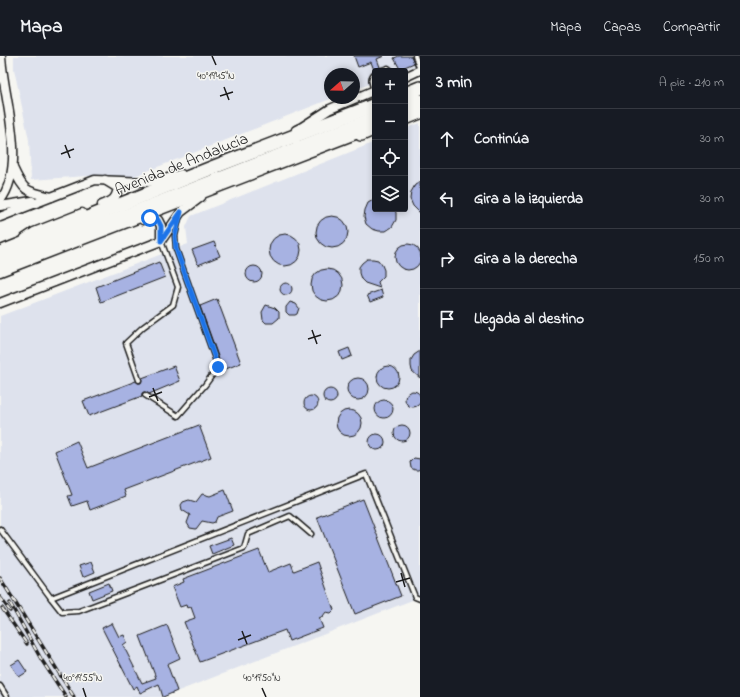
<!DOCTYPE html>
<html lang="es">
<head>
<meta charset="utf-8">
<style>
  body { margin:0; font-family:"Indie Flower",sans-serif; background:#20242c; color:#f1f3f6 }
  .controls { position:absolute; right:12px; top:12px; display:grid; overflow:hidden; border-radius:4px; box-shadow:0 2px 6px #0003 }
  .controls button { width:36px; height:36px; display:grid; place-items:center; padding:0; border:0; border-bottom:1px solid #363941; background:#171b24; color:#f1f3f6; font:20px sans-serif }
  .compass { position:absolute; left:324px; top:12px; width:36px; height:36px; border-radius:50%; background:#171b24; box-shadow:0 2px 6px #0003; rotate:250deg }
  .stop { position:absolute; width:12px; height:12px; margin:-9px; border:3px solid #1a73e8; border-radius:50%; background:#fff }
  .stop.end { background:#1a73e8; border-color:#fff; box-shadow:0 1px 4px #0008 }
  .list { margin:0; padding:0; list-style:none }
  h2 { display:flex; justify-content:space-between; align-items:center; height:52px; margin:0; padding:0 16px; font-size:17px }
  h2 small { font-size:13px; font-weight:400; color:#9ea1a6 }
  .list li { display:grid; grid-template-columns:26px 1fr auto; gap:12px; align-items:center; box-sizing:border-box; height:60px; padding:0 16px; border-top:1px solid #363941 }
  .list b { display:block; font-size:15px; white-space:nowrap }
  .list em { font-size:13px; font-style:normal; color:#9ea1a6 }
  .icon { flex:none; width:22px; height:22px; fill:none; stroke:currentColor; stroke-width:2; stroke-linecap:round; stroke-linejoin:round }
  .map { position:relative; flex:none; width:420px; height:641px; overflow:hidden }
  header { display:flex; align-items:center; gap:24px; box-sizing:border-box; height:56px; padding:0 20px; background:#171b24; border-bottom:1px solid #363941 }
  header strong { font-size:19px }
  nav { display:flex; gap:22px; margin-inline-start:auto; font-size:14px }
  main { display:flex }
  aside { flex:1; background:#171b24 }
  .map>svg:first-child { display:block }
  .built { fill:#dee2ed }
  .building { fill:#a7b2e2; stroke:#1c1c1c }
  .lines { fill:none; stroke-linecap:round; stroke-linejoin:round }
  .lane-casing { stroke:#1c1c1c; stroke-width:7 }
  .street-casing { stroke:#1c1c1c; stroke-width:11 }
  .primary-casing { stroke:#1c1c1c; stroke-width:16 }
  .highway-casing { stroke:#1c1c1c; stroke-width:18 }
  .lane { stroke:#f6f6f2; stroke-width:4 }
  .street { stroke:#f6f6f2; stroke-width:8 }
  .primary { stroke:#f6f6f2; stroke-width:13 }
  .highway { stroke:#f6f6f2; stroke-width:15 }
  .rail-casing { stroke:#1c1c1c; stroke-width:3.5 }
  .rail { stroke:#f6f6f2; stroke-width:2; stroke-dasharray:6; stroke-linecap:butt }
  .route { stroke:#1a73e8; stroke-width:5 }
  .ticks { fill:none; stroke:#1c1c1c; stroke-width:1.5 }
  .labels { text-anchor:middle; stroke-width:3; stroke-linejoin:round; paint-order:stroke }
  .street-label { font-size:16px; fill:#1c1c1c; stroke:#f6f6f2 }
  .ticks-label { font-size:10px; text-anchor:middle; fill:#1c1c1c; stroke:#f6f6f2; stroke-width:3; stroke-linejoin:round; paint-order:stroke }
</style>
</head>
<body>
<header>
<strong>Mapa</strong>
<nav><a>Mapa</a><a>Capas</a><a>Compartir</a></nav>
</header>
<main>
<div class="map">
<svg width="420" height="641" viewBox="0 0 420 641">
  <rect width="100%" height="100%" fill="#f6f6f2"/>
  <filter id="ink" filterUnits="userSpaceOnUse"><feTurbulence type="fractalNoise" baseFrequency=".025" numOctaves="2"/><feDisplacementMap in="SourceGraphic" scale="8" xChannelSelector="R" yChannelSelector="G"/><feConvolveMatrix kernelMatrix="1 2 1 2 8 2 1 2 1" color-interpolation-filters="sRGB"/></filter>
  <g filter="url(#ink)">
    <g class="built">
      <polygon points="14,0 420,0 420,8 401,15 375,15 375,26 354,34 354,18 330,18 330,42 333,42 127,123 86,120 31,124 29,84 14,13"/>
      <polygon points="420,67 420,541 163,641 0,641 0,260 188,188 186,171 191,160 375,86 375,153 405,153 405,73"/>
    </g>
    <g class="building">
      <polygon points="354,0 384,0 377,3 380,11 374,14 371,6 358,11"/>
      <polygon points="399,0 411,0 414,7 400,13 394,2"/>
      <polygon points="420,126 420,157 413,150 410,143 411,136 415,129"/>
      <polygon points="375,143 375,153 395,153 396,157 396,164 392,171 386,175 379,175 372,173 366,168 364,161 365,154 368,147"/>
      <circle cx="332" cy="176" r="16"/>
      <circle cx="285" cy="194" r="16"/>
      <polygon points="214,186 220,200 198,209 192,194"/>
      <circle cx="408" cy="201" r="13"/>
      <polygon points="367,203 373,203 378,204 382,209 384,214 384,220 378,226 380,232 365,227 361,223 359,217 359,211 362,207"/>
      <polygon points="159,206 165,221 101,246 96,231"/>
      <circle cx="254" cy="218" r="8"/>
      <circle cx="327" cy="229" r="16"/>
      <circle cx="286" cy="233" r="6"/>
      <polygon points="381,234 383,241 370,246 367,239"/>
      <polygon points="217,243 241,307 223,314 200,250"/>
      <polygon points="290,246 296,248 299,252 297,258 295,259 289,259 286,256 286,251"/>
      <polygon points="266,249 275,252 279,256 279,262 273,267 266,267 263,264 262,256"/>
      <polygon points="349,292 352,300 342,304 339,296"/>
      <polygon points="420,295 420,322 412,315 411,310 411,304 414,299"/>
      <polygon points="174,310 180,325 149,338 144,336 142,337 142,340 89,360 83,345 136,325 138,327 141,327 142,322"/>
      <circle cx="388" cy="321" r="11"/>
      <circle cx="358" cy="333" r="11"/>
      <circle cx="330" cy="340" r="7"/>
      <circle cx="413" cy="343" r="8"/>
      <circle cx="311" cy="347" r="7"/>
      <circle cx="384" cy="353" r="9"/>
      <circle cx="349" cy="367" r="13"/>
      <circle cx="402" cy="377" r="8"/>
      <polygon points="199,369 211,401 124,434 126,440 90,454 87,445 72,450 68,440 72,439 55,395 77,385 88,412"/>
      <circle cx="377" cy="386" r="8"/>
      <polygon points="414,402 420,403 420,413 418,414 415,414 411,412 410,406"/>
      <polygon points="225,434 233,455 217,461 215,466 212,467 202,465 196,473 190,472 187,467 190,459 182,454 181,449 183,446 189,444 196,446 202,438 210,440"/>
      <polygon points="363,443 401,540 355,558 317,461"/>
      <polygon points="231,482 234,489 212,498 209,490"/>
      <polygon points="259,494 268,516 291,507 294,515 317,506 334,554 331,557 326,556 323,560 319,562 323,572 289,585 285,574 200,606 184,566 195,562 191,551 187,552 186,549 180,551 172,531 184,526 183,523"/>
      <polygon points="91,506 95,516 83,521 79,510"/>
      <polygon points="109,527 112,535 92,543 89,535"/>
      <polygon points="112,567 119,581 124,579 127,586 123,589 142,627 156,622 140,580 167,569 180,602 167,608 177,635 163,641 159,628 140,637 137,630 133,633 102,572"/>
      <polygon points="19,604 27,616 19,621 11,609"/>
    </g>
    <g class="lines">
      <defs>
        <g id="lane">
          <polyline points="415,0 420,14"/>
          <polyline points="379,15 388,12 392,15"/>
          <path d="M 374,34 C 372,27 369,22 375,17"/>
          <polyline points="139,324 126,287 143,271 173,249 178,231 161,185"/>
          <polyline points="145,339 178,360 205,329 218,311 176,193 175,180 179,162"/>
          <polyline points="0,473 51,542 366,418 415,541 420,543"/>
          <polyline points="51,542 62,556 79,555 244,492 248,478 290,460 311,478"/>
          <polyline points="0,630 7,641"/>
        </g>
        <g id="street">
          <polyline points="405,21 420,14"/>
          <polyline points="296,74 302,71 330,53 375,34"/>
          <path d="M 13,112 C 24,136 26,135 51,141"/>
          <path d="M 0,145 C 28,108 3,42 1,0"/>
          <path d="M 102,149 C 113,145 116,143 118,132 L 105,124"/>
          <polyline points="0,150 32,145"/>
          <polyline points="0,161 95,124 148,126 161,124 181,118"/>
          <polyline points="143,164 150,162 158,164 161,170 161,185"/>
          <polyline points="25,182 34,176 82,157"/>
          <polyline points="0,216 363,76"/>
          <polyline points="0,247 161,185 181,156 201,141"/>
        </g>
        <g id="primary">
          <polyline points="405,38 420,32"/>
          <polyline points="405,50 420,45"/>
          <polyline points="0,197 214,111 375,49"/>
          <polyline points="0,209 375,62"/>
        </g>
        <g id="highway">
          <polyline points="405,61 420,55"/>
          <polyline points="361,77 375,71"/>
        </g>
      </defs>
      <use href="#lane" class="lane-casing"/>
      <use href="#street" class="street-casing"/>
      <use href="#primary" class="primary-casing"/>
      <use href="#highway" class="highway-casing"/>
      <use href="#lane" class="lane"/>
      <use href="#street" class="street"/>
      <use href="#primary" class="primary"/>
      <use href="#highway" class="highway"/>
      <defs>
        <g id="rail">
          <polyline points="0,522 74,641"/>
          <polyline points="0,541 10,555"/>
          <polyline points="10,547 41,603 66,641"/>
          <polyline points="2,552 27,588"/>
        </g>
      </defs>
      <use href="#rail" class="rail-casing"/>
      <use href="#rail" class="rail"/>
    </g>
  </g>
  <g class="lines" filter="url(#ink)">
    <polyline class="route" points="150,162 158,164 161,170 161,185 181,156 175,180 176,193 218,311"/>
  </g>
  <path class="ticks" d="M 212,0 L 216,9M 224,31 L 229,44M 220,40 L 233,36M 65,89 L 70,102M 61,98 L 74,93M 312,274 L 317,288M 308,283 L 321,279M 153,332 L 158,345M 149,341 L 162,336M 401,517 L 405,531M 396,526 L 410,522M 242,575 L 247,588M 238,584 L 251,579M 83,632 L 86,641M 262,632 L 266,641"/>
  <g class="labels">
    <g class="street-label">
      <text transform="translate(181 107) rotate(-22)" y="6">Avenida de Andalucía</text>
    </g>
  </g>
  <g class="ticks-label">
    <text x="216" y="23">40°19'45"N</text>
    <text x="83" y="625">40°19'55"N</text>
    <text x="262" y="625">40°19'50"N</text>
  </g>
</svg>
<div class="controls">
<button>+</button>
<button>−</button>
<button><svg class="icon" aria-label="locate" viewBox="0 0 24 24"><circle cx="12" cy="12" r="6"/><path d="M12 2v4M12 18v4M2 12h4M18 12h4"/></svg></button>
<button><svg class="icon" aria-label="layers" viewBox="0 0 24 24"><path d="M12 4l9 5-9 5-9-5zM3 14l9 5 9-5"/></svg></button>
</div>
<svg class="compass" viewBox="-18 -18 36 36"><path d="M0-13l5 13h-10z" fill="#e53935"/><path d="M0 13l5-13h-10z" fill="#9ea1a6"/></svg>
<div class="stop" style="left:150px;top:162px"></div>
<div class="stop end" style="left:218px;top:311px"></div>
</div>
<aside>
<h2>3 min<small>A pie · 210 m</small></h2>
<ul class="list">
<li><svg class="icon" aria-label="ahead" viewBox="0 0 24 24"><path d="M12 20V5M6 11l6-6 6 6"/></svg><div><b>Continúa</b></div><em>30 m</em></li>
<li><svg class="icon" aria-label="left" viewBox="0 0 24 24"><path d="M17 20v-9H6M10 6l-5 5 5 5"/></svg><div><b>Gira a la izquierda</b></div><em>30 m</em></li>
<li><svg class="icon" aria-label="right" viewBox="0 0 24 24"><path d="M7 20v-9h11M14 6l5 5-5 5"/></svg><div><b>Gira a la derecha</b></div><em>150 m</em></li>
<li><svg class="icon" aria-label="arrive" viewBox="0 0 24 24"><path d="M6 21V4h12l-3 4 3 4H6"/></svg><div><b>Llegada al destino</b></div></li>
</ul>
</aside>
</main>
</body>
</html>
